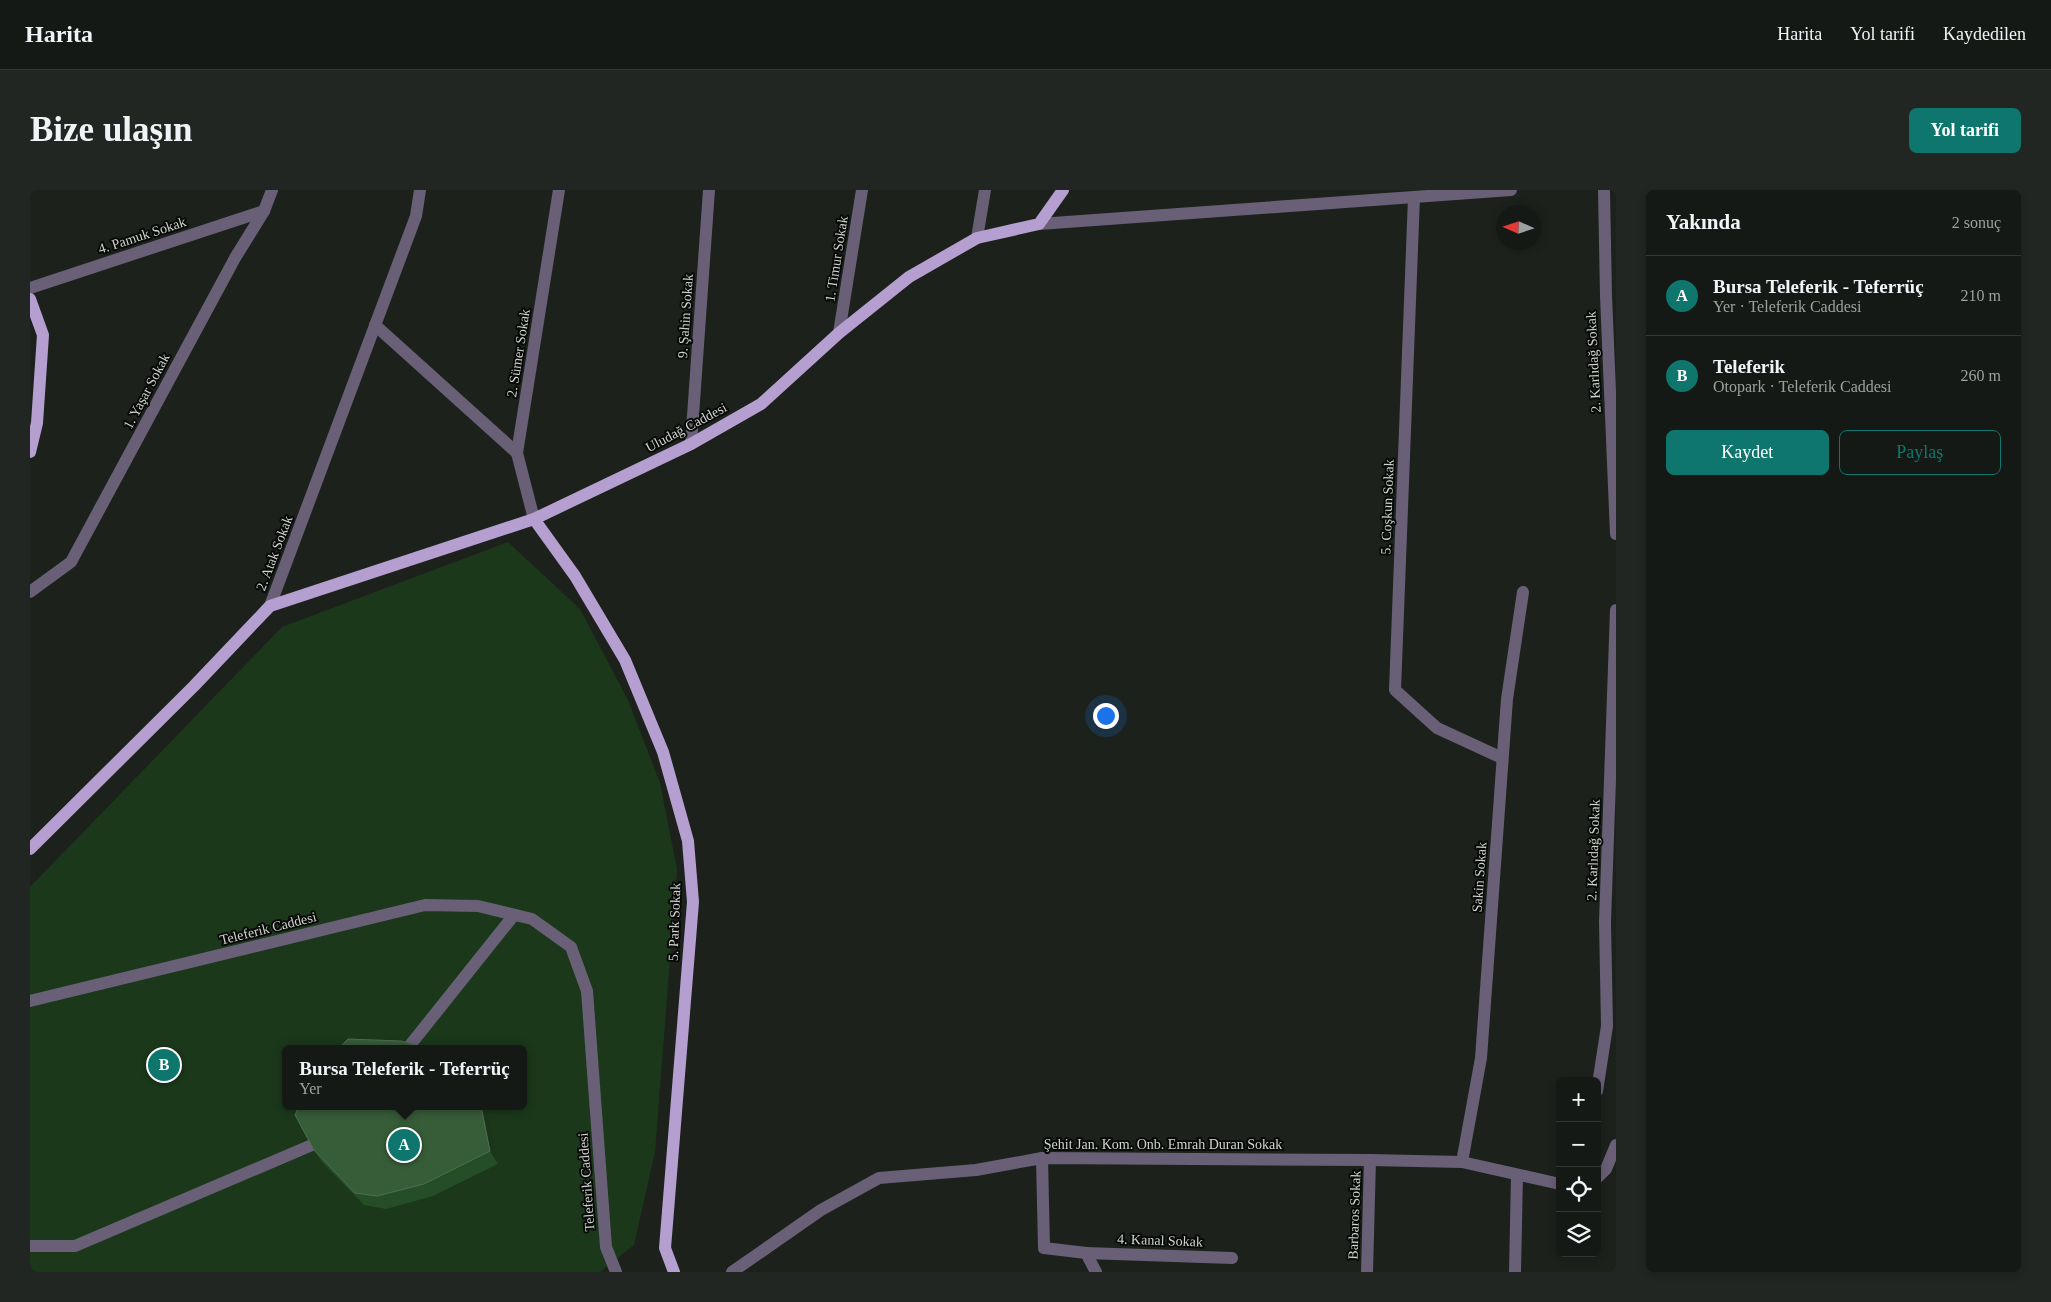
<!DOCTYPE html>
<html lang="tr">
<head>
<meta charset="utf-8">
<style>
  body { margin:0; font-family:"Times New Roman",serif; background:#222622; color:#f1f3f6 }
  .controls { position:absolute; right:15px; bottom:15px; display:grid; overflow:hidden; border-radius:8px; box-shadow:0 2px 8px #0003 }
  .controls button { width:45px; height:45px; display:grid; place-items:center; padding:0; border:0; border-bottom:1px solid #343834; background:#151915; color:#f1f3f6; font:25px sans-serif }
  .compass { position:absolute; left:1466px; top:15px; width:45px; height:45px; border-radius:50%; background:#151915; box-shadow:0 2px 8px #0003; rotate:273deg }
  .you { position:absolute; left:1075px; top:525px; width:18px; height:18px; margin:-12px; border:4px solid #fff; border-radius:50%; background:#1a73e8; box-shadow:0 0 0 8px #1a73e833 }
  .badge { display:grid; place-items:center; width:32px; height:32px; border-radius:50%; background:#0f766e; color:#fff; font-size:16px; font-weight:700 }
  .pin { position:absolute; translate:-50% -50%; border:2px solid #fff; box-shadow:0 1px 5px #0006 }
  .popup { position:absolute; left:252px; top:855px; width:245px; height:65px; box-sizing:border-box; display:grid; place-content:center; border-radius:8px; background:#151915; filter:drop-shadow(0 1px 4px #0005); font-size:16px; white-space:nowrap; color:#9da0a0 }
  .popup b { font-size:19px; color:#f1f3f6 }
  .popup::after { content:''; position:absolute; left:50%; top:100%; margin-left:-10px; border:10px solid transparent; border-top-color:#151915 }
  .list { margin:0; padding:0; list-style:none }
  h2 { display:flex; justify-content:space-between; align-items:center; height:65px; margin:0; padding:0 20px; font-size:21px }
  h2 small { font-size:16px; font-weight:400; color:#9da0a0 }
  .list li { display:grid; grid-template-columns:32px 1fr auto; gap:15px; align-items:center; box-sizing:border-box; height:80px; padding:0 20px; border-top:1px solid #343834 }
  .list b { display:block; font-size:19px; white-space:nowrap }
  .list p { margin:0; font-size:16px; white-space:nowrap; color:#9da0a0 }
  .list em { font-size:16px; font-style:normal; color:#9da0a0 }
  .actions { display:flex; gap:10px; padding:15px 20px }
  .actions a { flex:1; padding:11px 0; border:1px solid #0f766e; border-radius:8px; text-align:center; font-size:18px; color:#0f766e }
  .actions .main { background:#0f766e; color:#fff }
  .icon { flex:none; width:28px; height:28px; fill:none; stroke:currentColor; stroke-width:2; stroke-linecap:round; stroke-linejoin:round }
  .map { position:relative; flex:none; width:1586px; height:1082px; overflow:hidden; border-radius:8px }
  header { display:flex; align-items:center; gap:30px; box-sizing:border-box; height:70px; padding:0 25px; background:#151915; border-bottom:1px solid #343834 }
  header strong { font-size:24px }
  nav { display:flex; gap:28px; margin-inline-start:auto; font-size:18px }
  .intro { display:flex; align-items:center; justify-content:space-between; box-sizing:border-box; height:120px; padding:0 30px }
  h1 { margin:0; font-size:35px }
  .button { padding:12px 22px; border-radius:8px; background:#0f766e; color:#fff; font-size:18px; font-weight:700 }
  main { display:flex; gap:30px; padding:0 30px }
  aside { flex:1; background:#151915; border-radius:8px; box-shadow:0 2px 8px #0003 }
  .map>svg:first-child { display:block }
  .green { fill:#1b381b; fill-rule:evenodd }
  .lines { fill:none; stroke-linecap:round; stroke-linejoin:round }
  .minor { stroke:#695f77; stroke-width:12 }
  .major { stroke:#b59fd0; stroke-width:12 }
  .wall { fill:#254e26 }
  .shaded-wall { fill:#1a361a }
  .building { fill:#375c38; stroke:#4f6f50 }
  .labels { text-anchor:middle; stroke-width:4; stroke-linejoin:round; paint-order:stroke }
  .street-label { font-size:14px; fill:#d0d3d0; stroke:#080a08 }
</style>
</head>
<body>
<header>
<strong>Harita</strong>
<nav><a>Harita</a><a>Yol tarifi</a><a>Kaydedilen</a></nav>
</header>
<div class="intro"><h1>Bize ulaşın</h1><a class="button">Yol tarifi</a></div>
<main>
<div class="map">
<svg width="1586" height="1082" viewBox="0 0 1586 1082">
  <rect width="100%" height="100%" fill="#1c211c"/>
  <path class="green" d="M 478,352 L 550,419 L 598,510 L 630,593 L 647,679 L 625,962 L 604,1055 L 570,1082 L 0,1082 L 0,697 L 252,437 ZM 255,859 L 493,859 L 493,916 L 255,916 Z"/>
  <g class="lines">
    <g class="minor">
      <polyline points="1574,0 1576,106 1586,344"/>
      <polyline points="1384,7 1365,500 1407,538 1472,568"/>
      <polyline points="1009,34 1481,0"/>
      <polyline points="947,48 955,0"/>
      <polyline points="0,98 234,21"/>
      <polyline points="345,135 487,263"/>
      <polyline points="809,143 832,0"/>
      <polyline points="661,254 679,0"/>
      <polyline points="504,329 487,263 529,0"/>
      <polyline points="0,402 41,372 205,68 234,21 242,0"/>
      <polyline points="240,416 386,26 390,0"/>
      <polyline points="0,811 395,715 448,716 502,729 541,757 557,801 576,1057 586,1082"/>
      <polyline points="377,859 484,725"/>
      <polyline points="1567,901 1577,836 1575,732 1586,420"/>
      <polyline points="1012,968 1014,1058 1056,1063 1066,1082"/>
      <polyline points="1432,972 1451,868 1477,509 1493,402"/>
      <polyline points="1567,988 1576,979 1586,955"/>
      <polyline points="0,1056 45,1056 296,949"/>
      <polyline points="1056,1063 1202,1068"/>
      <polyline points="702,1082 791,1020 849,988 946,980 1012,968 1340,970 1432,972 1530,994"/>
      <polyline points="1337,1082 1340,970"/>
      <polyline points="1485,1082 1487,985"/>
    </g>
    <g class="major">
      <polyline points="0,109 13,145 7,233 0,262"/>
      <polyline points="504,329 545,386 595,470 633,562 658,651 663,712 635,1058 644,1082"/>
      <polyline points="0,659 164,496 240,416 504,329 661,254 731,214 809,143 879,87 947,48 1009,34 1033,0"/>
    </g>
  </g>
  <polygon class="wall" points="269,916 458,916 468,974 403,1006 356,1019 334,1015 292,972 284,960"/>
  <polygon class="shaded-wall" points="451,916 458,916 468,974 460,961"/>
  <g class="building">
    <polygon points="318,849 371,851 399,859 308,859"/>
    <polygon points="269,916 451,916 460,961 394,994 347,1006 325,1003 284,960 265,925"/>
  </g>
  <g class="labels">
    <g class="street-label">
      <text transform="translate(112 45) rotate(-18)" y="5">4. Pamuk Sokak</text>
      <text transform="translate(806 69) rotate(-81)" y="5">1. Timur Sokak</text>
      <text transform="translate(655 126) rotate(-86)" y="5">9. Şahin Sokak</text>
      <text transform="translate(488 163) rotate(-81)" y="5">2. Sümer Sokak</text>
      <text transform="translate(1563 172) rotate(-93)" y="5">2. Karlıdağ Sokak</text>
      <text transform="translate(116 201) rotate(-62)" y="5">1. Yaşar Sokak</text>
      <text transform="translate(656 237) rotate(-28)" y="5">Uludağ Caddesi</text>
      <text transform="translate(1357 317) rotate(-88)" y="5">5. Coşkun Sokak</text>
      <text transform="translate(244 363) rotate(-69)" y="5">2. Atak Sokak</text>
      <text transform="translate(1563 660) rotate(-88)" y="5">2. Karlıdağ Sokak</text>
      <text transform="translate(1449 687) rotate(-86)" y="5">Sakin Sokak</text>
      <text transform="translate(644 732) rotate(-88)" y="5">5. Park Sokak</text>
      <text transform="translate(238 738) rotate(-14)" y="5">Teleferik Caddesi</text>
      <text x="1133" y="959">Şehit Jan. Kom. Onb. Emrah Duran Sokak</text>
      <text transform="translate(556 992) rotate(-94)" y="5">Teleferik Caddesi</text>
      <text transform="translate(1324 1025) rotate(-88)" y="5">Barbaros Sokak</text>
      <text transform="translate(1130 1050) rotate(2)" y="5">4. Kanal Sokak</text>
    </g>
  </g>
</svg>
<div class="controls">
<button>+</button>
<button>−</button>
<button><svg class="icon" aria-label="locate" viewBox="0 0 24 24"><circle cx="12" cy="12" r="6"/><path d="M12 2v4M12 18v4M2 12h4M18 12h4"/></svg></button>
<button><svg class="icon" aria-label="layers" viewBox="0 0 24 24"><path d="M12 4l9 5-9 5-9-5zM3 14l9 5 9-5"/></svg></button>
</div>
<svg class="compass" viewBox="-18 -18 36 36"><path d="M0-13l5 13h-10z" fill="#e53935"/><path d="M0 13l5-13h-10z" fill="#9da0a0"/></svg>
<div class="you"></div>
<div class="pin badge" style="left:374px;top:955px">A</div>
<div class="popup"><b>Bursa Teleferik - Teferrüç</b>Yer</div>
<div class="pin badge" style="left:134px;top:875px">B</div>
</div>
<aside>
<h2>Yakında<small>2 sonuç</small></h2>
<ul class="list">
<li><span class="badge">A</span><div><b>Bursa Teleferik - Teferrüç</b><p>Yer · Teleferik Caddesi</p></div><em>210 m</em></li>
<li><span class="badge">B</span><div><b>Teleferik</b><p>Otopark · Teleferik Caddesi</p></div><em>260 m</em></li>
</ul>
<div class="actions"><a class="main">Kaydet</a><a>Paylaş</a></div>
</aside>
</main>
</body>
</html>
